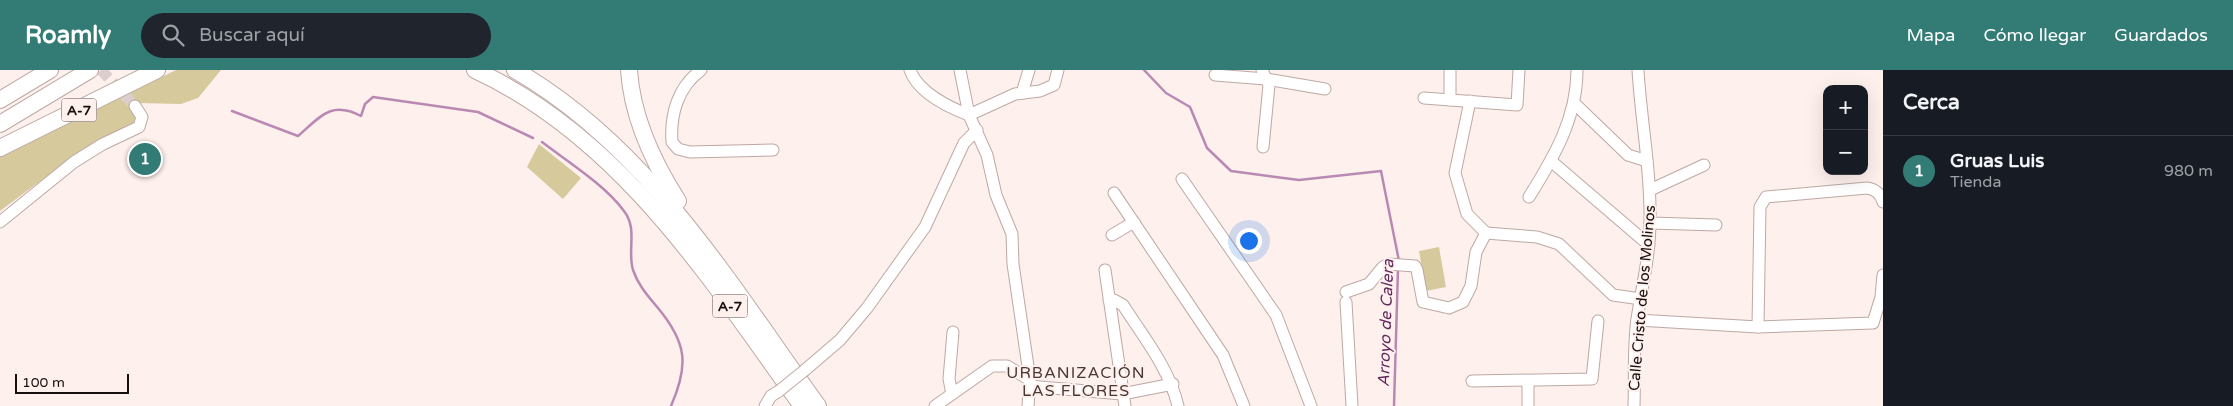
<!DOCTYPE html>
<html lang="es">
<head>
<meta charset="utf-8">
<style>
  body { margin:0; font-family:"Varela Round",sans-serif; background:#20242c; color:#f1f3f6 }
  .controls { position:absolute; right:15px; top:15px; display:grid; overflow:hidden; border-radius:10px; box-shadow:0 5px 20px #0002 }
  .controls button { width:45px; height:45px; display:grid; place-items:center; padding:0; border:0; border-bottom:1px solid #363941; background:#171b24; color:#f1f3f6; font:25px sans-serif }
  .scale { position:absolute; left:15px; bottom:12px; width:114px; box-sizing:border-box; padding-left:5px; border:2px solid #18100f; border-top:0; font-size:14px; line-height:18px; white-space:nowrap; color:#18100f; -webkit-text-stroke:4px #fef0ed; paint-order:stroke }
  .you { position:absolute; left:1248px; top:170px; width:18px; height:18px; margin:-12px; border:4px solid #fff; border-radius:50%; background:#1a73e8; box-shadow:0 0 0 8px #1a73e833 }
  .badge { display:grid; place-items:center; width:32px; height:32px; border-radius:50%; background:#337b75; color:#fff; font-size:16px; font-weight:700 }
  .pin { position:absolute; translate:-50% -50%; border:2px solid #fff; box-shadow:0 1px 5px #0006 }
  .list { margin:0; padding:0; list-style:none }
  h2 { display:flex; justify-content:space-between; align-items:center; height:65px; margin:0; padding:0 20px; font-size:21px }
  h2 small { font-size:16px; font-weight:400; color:#9ea1a6 }
  .list li { display:grid; grid-template-columns:32px 1fr auto; gap:15px; align-items:center; box-sizing:border-box; height:70px; padding:0 20px; border-top:1px solid #363941 }
  .list b { display:block; font-size:19px; white-space:nowrap }
  .list p { margin:0; font-size:16px; white-space:nowrap; color:#9ea1a6 }
  .list em { font-size:16px; font-style:normal; color:#9ea1a6 }
  .icon { flex:none; width:28px; height:28px; fill:none; stroke:currentColor; stroke-width:2; stroke-linecap:round; stroke-linejoin:round }
  .map { position:relative; flex:none; width:1883px; height:336px; overflow:hidden }
  header { display:flex; align-items:center; gap:30px; box-sizing:border-box; height:70px; padding:0 25px; background:#337b75; color:#fff }
  header strong { font-size:24px }
  nav { display:flex; gap:28px; margin-inline-start:auto; font-size:18px }
  .search { width:350px; height:45px; background:#20242c; display:flex; align-items:center; gap:12px; box-sizing:border-box; padding:0 18px; border-radius:28px; color:#9ea1a6; font-size:19px }
  main { display:flex }
  aside { flex:1; background:#171b24 }
  .map>svg:first-child { display:block }
  .green { fill:#d6ca9d }
  .lines { fill:none; stroke-linecap:round; stroke-linejoin:round }
  .stream { stroke:#b989b3; stroke-width:2.5 }
  .minor-tunnel { stroke:#dccecc; stroke-width:11; stroke-dasharray:11 5.5; stroke-linecap:butt }
  .minor-casing { stroke:#bea8a4; stroke-width:13 }
  .highway-casing { stroke:#bea8a4; stroke-width:18 }
  .minor { stroke:#fff; stroke-width:11 }
  .highway { stroke:#fff; stroke-width:16 }
  .minor-bridge-casing { stroke:#bea8a4; stroke-width:13; stroke-linecap:butt }
  .minor-bridge { stroke:#fff; stroke-width:11 }
  .labels { text-anchor:middle; stroke-width:4; stroke-linejoin:round; paint-order:stroke }
  .shield { fill:#fef0ed; stroke:#5d5352; stroke-width:1 }
  .shield-label { font-size:14px; font-weight:bold; fill:#18100f }
  .street-label { font-size:15px; fill:#18100f; stroke:#fef0ed }
  .water-label { font-size:16px; font-style:italic; fill:#64295f; stroke:#fef0ed }
  .neighbourhood-label { font-size:16px; letter-spacing:1px; fill:#4a3834; stroke:#fef0ed }
</style>
</head>
<body>
<header>
<strong>Roamly</strong>
<div class="search"><svg class="icon" aria-label="search" viewBox="0 0 24 24"><circle cx="10" cy="10" r="6"/><path d="M15 15l6 6"/></svg>Buscar aquí</div>
<nav><a>Mapa</a><a>Cómo llegar</a><a>Guardados</a></nav>
</header>
<main>
<div class="map">
<svg width="1883" height="336" viewBox="0 0 1883 336">
  <rect width="100%" height="100%" fill="#fef0ed"/>
  <g class="green">
    <polygon points="176,0 221,0 198,28 181,34 137,33 132,39 136,48 133,53 83,79 0,141 0,87"/>
    <polygon points="539,74 581,108 563,129 527,97"/>
    <polygon points="1439,177 1446,217 1426,221 1419,181"/>
  </g>
  <g class="lines">
    <g class="stream">
      <polyline points="1144,0 1166,23 1190,37 1207,78 1231,101 1299,110 1381,101 1399,191"/>
      <path d="M 232,41 L 298,66 C 320,47 331,30 361,46 L 365,34 L 373,27 L 478,42 L 533,68"/>
      <path d="M 542,72 C 568,92 605,115 624,141 C 638,159 627,180 633,200 C 638,215 648,226 658,238 C 687,273 689,295 671,336"/>
      <polyline points="1394,336 1398,199"/>
    </g>
    <polyline class="minor-tunnel" points="101,0 135,36"/>
    <defs>
      <g id="minor">
        <path d="M 701,0 C 678,17 670,44 672,72 L 678,79 L 690,82 L 773,80"/>
        <path d="M 910,0 C 918,22 948,37 969,45 L 987,85 L 996,125 L 1012,164 L 1013,194 L 1030,310 L 1028,336"/>
        <polyline points="960,0 969,45"/>
        <polyline points="1262,0 1269,15 1263,77"/>
        <polyline points="1215,5 1266,9 1325,19"/>
        <polyline points="1022,23 1029,0"/>
        <polyline points="1424,28 1517,35 1519,0"/>
        <polyline points="1450,30 1450,0"/>
        <polyline points="1470,31 1455,103 1467,144 1486,163"/>
        <polyline points="1574,33 1628,85 1647,91"/>
        <polyline points="969,45 1015,24 1040,21 1054,15 1058,0"/>
        <polyline points="1551,91 1649,175"/>
        <polyline points="1182,109 1276,245 1311,336"/>
        <polyline points="1650,120 1704,95"/>
        <polyline points="1114,123 1223,285 1244,336"/>
        <path d="M 1529,127 C 1554,87 1577,48 1577,0"/>
        <polyline points="0,152 74,92 103,74 139,57 142,47 135,36"/>
        <polyline points="1650,153 1716,155"/>
        <polyline points="1486,163 1537,167 1559,174 1613,225 1641,229"/>
        <polyline points="1112,165 1134,152"/>
        <polyline points="1105,200 1125,336"/>
        <polyline points="1346,222 1369,214 1383,197 1388,194 1415,196 1417,200 1423,232 1449,238 1463,232 1471,216 1476,182 1486,163"/>
        <path d="M 1109,230 L 1114,230 L 1123,235 C 1144,268 1169,298 1178,336"/>
        <polyline points="1346,232 1352,336"/>
        <polyline points="1637,250 1758,257 1873,253 1881,227 1883,205"/>
        <path d="M 1758,257 L 1760,137 L 1766,127 L 1867,118 C 1875,119 1881,124 1883,132"/>
        <polyline points="805,300 840,270 867,238 925,157 964,73 977,60"/>
        <polyline points="1472,311 1592,309 1598,251"/>
        <polyline points="1029,316 1122,324 1173,314"/>
        <polyline points="952,324 949,309 953,262"/>
        <polyline points="765,336 771,326 779,321"/>
        <polyline points="935,336 992,296 1007,296 1030,310"/>
        <polyline points="1528,336 1528,312"/>
        <path d="M 1634,336 C 1635,307 1633,277 1637,249 C 1642,216 1650,185 1650,151 C 1651,100 1641,51 1638,0"/>
      </g>
      <g id="highway">
        <path d="M 475,0 C 622,68 711,210 802,336"/>
        <path d="M 515,0 C 649,77 730,215 818,336"/>
        <path d="M 629,0 C 632,47 653,92 678,131"/>
        <polyline points="0,30 50,0"/>
        <polyline points="0,54 90,0"/>
        <polyline points="0,78 157,0"/>
      </g>
    </defs>
    <use href="#minor" class="minor-casing"/>
    <use href="#highway" class="highway-casing"/>
    <use href="#minor" class="minor"/>
    <use href="#highway" class="highway"/>
    <defs>
      <polyline id="minor-bridge" points="779,321 805,300"/>
    </defs>
    <use href="#minor-bridge" class="minor-bridge-casing"/>
    <use href="#minor-bridge" class="minor-bridge"/>
  </g>
  <g class="labels">
    <g class="shield">
      <rect x="61.5" y="28.5" width="35" height="23" rx="4"/>
      <rect x="712.5" y="224.5" width="35" height="23" rx="4"/>
    </g>
    <g class="shield-label">
      <text x="79" y="45">A-7</text>
      <text x="730" y="241">A-7</text>
    </g>
    <g class="street-label">
      <text transform="translate(1642 228) rotate(-85)" y="5">Calle Cristo de los Molinos</text>
    </g>
    <g class="water-label">
      <text transform="translate(1385 253) rotate(-88)" y="6">Arroyo de Calera</text>
    </g>
    <g class="neighbourhood-label">
      <text x="1076" y="308">URBANIZACIÓN<tspan x="1076" dy="18">LAS FLORES</tspan></text>
    </g>
  </g>
</svg>
<div class="controls">
<button>+</button>
<button>−</button>
</div>
<div class="scale">100 m</div>
<div class="you"></div>
<div class="pin badge" style="left:145px;top:89px">1</div>
</div>
<aside>
<h2>Cerca<small></small></h2>
<ul class="list">
<li><span class="badge">1</span><div><b>Gruas Luis</b><p>Tienda</p></div><em>980 m</em></li>
</ul>
</aside>
</main>
</body>
</html>
